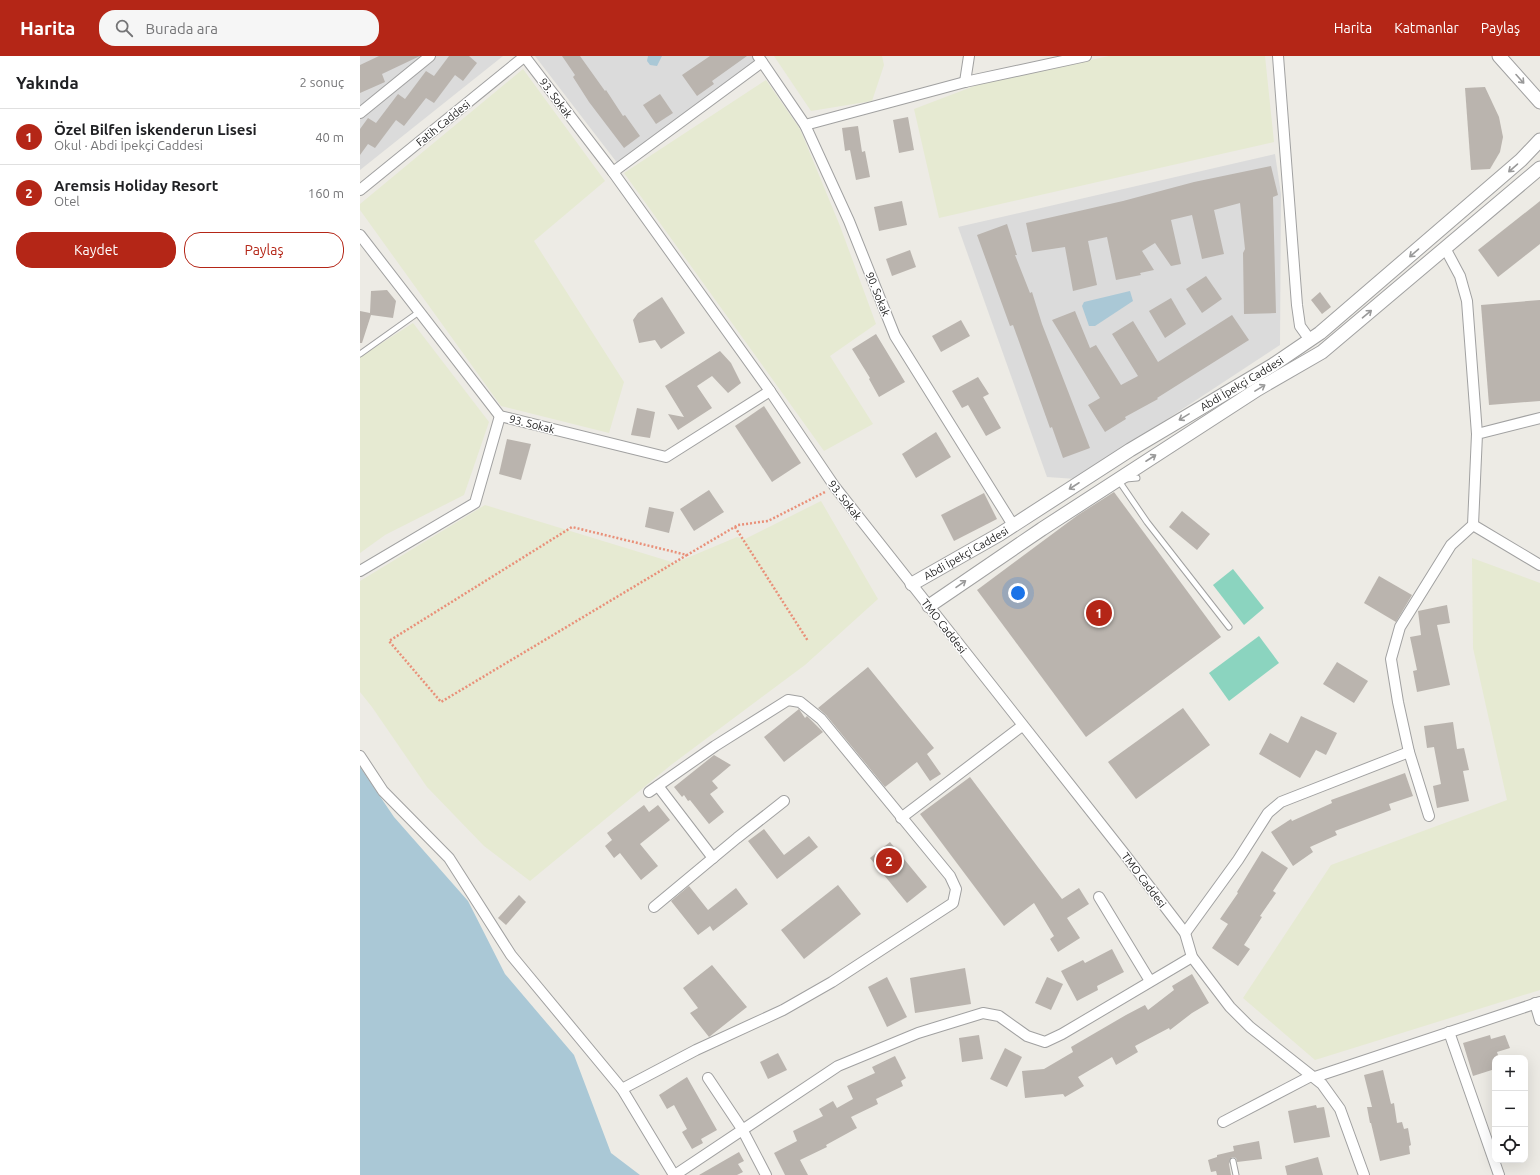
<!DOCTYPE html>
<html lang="tr">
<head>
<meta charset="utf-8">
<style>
  body { margin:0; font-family:Ubuntu,sans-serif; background:#f6f6f6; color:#202124 }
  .controls { position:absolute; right:12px; bottom:12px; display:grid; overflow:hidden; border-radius:8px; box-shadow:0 4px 16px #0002 }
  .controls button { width:36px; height:36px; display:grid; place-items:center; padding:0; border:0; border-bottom:1px solid #e0e0e0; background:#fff; color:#202124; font:20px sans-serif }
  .you { position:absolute; left:658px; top:537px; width:14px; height:14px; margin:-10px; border:3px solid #fff; border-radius:50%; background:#1a73e8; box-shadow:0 0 0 6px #1a73e833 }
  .badge { display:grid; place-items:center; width:26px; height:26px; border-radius:50%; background:#b42617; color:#fff; font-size:13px; font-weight:700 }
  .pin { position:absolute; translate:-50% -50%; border:2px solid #fff; box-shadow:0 1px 4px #0006 }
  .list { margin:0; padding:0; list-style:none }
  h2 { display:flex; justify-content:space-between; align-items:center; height:52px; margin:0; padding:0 16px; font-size:17px }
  h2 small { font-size:13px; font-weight:400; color:#757577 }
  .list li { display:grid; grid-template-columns:26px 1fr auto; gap:12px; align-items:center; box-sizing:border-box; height:56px; padding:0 16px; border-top:1px solid #e0e0e0 }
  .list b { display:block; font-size:15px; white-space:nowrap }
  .list p { margin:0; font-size:13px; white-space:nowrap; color:#757577 }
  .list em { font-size:13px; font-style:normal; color:#757577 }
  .actions { display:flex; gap:8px; padding:12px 16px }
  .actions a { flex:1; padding:9px 0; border:1px solid #b42617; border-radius:16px; text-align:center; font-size:14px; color:#b42617 }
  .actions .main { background:#b42617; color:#fff }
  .icon { flex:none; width:22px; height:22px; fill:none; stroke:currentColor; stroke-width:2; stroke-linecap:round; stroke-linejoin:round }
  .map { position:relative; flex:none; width:1180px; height:1119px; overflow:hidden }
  header { display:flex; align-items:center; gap:24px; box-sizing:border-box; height:56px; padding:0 20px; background:#b42617; color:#fff }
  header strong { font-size:19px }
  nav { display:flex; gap:22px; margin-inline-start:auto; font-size:14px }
  .search { width:280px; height:36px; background:#f6f6f6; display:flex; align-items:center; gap:10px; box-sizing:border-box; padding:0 14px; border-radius:16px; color:#757577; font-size:15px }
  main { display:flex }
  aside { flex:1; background:#fff }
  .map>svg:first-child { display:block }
  .residential { fill:#dbdbdb }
  .farmland { fill:#e6ead2 }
  .pitch { fill:#8bd4bf }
  .water { fill:#aac8d6 }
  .building { fill:#bab4ae }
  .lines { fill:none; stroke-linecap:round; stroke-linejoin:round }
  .service-casing { stroke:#a1a1a1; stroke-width:7 }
  .minor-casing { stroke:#a1a1a1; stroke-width:12 }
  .tertiary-casing { stroke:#a1a1a1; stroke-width:15 }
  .path { stroke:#e99079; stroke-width:2.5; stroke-dasharray:2 2; stroke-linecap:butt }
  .service { stroke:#fff; stroke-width:5 }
  .minor { stroke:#fff; stroke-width:10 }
  .tertiary { stroke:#fff; stroke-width:13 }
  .oneway { stroke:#999 }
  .labels { text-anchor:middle; stroke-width:3; stroke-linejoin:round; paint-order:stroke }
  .street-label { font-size:11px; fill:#1d1d1d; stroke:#fff }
</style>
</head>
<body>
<header>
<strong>Harita</strong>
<div class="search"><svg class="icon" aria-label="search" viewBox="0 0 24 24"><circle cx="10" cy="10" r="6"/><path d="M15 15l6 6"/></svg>Burada ara</div>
<nav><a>Harita</a><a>Katmanlar</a><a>Paylaş</a></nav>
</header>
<main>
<aside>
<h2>Yakında<small>2 sonuç</small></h2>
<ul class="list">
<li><span class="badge">1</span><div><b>Özel Bilfen İskenderun Lisesi</b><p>Okul · Abdi İpekçi Caddesi</p></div><em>40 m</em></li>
<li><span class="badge">2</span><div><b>Aremsis Holiday Resort</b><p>Otel</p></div><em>160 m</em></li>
</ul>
<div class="actions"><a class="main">Kaydet</a><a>Paylaş</a></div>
</aside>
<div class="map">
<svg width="1180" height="1119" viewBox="0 0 1180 1119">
  <rect width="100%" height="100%" fill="#edebe5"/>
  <g class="residential">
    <polygon points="0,0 143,0 0,114"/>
    <polygon points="175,0 393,0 397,6 258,108"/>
    <polygon points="915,98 921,138 920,289 716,423 687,421 598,171"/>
  </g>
  <g class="farmland">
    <polygon points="414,0 522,0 524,9 512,45 451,55"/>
    <polygon points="749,0 905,0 914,86 579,162 554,53 617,29"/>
    <polygon points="163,13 245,125 174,185 264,326 249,377 141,350 0,154 0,148"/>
    <polygon points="406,24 440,73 480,170 516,268 470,300 513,368 464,395 264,117"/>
    <polygon points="53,267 129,366 104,439 25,479 0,497 0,301"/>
    <polygon points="461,445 518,543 445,609 311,709 170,825 124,790 67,731 12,651 0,636 0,525 125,449 315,507 377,481 385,483"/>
    <polygon points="1112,502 1180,527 1180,934 955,1004 883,942 971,809 1147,744 1113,592"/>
  </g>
  <g class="pitch">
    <polygon points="873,513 904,552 884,569 853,529"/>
    <polygon points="899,580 919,607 869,645 849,617"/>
  </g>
  <g class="water">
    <polygon points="288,0 302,0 297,10 290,9 287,5"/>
    <polygon points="770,235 773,245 735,270 729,270 722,250 724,246"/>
    <polygon points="0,711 34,761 108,845 145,918 214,999 251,1097 280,1119 0,1119"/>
  </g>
  <g class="building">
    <polygon points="19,0 60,0 22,18 25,26 0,37 0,9"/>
    <polygon points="89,0 109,0 117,7 103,25 95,19 74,47 66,42 44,70 36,64 15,92 8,88 0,99 0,73 8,62 16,67 38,38 45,43 66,15 74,20"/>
    <polygon points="202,0 220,0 245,35 246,34 263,60 265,59 280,80 264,92 229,46 213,21 215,19"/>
    <polygon points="350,0 387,0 352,25 354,28 337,40 322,19"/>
    <polygon points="1125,31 1139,61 1143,81 1140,96 1130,113 1111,114 1105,32"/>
    <polygon points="300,38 313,57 296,68 283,49"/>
    <polygon points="548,61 554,94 539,97 533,64"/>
    <polygon points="498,70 502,96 505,95 510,121 496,124 490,94 485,95 482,72"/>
    <polygon points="911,110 918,139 913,141 916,257 884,258 883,197 885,193 880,147 854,154 864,198 842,203 832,159 811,164 821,208 811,210 795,187 782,195 794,214 780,217 781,219 756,224 747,181 728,185 737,229 713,235 705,191 672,196 666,167 763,145 834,126"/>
    <polygon points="542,145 547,169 519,175 514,151"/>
    <polygon points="1180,145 1180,188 1138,221 1118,194"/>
    <polygon points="647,168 657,199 655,199 670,237 672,236 682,268 730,392 703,402 692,371 690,372 653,269 650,270 617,179"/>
    <polygon points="550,194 556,211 532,220 526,203"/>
    <polygon points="846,220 862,243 842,257 826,233"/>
    <polygon points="27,234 36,245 33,262 11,259 2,287 0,287 0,255 10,257 11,235"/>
    <polygon points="960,236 971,251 962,258 951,244"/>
    <polygon points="302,241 325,277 301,293 295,284 279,287 273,264 278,257"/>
    <polygon points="811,242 826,268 805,282 789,255"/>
    <polygon points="1180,244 1180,345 1129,349 1121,249"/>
    <polygon points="715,255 730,292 736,289 761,329 778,320 752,278 773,265 798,306 872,259 889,284 797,342 798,343 765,361 766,363 745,376 728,349 740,342 692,264"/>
    <polygon points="601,264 610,280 581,296 572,280"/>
    <polygon points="516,278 545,326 519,341 509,323 510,322 492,293"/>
    <polygon points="360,295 371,307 381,327 368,337 352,320 337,330 352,352 318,374 308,358 324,361 305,330"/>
    <polygon points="618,321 629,338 623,341 641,372 626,380 608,349 602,352 592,335"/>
    <polygon points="404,350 441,407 412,426 375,370"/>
    <polygon points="277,352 295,356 290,382 271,379"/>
    <polygon points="576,376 591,401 556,422 542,398"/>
    <polygon points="147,383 171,388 161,424 139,418"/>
    <polygon points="349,434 364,456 334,475 320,453"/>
    <polygon points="754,436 861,581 726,681 617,534 718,459"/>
    <polygon points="624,437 637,463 594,485 581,459"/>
    <polygon points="289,451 314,456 309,477 285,471"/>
    <polygon points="822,455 850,478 837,494 809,471"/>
    <polygon points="1019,520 1052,539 1036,566 1004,547"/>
    <polygon points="1087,549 1090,567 1077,569 1090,629 1057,636 1053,615 1057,614 1050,581 1061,579 1058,555"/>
    <polygon points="977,606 1008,625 994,647 963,628"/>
    <polygon points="508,611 574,692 567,698 581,718 570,725 557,706 525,731 466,659 458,652"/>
    <polygon points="823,652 850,689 776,743 748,706"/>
    <polygon points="439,653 445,662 447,660 463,676 424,706 404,681"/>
    <polygon points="941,660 977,677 966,699 956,694 940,722 899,698 910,677 928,687"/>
    <polygon points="1093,666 1097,693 1104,692 1109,714 1103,715 1109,745 1077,752 1073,730 1081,728 1074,691 1067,692 1064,670"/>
    <polygon points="354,699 371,709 352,725 358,732 350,738 364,756 349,768 330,744 328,745 324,739 322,741 314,731"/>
    <polygon points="1045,717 1053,740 1029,748 1031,754 975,775 977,779 950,791 953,796 933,810 911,776 931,763 932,765 972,747 971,744"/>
    <polygon points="610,721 702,843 719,832 729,848 707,862 720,882 698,896 690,883 694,880 674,847 644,870 560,758"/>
    <polygon points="284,749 289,756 298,749 310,764 280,788 298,810 281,824 260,797 254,802 245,790 252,784 247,777"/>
    <polygon points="404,773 424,799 449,780 458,791 417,823 388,785"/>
    <polygon points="530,786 567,831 547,847 510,802"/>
    <polygon points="902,795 928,812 913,835 916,837 900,860 902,861 884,889 890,893 878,910 852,892 868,868 860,863 878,837 877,836"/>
    <polygon points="478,829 501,858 444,903 421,874"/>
    <polygon points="329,830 348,854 376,832 388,848 353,875 350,870 338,879 311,845"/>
    <polygon points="159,839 166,846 146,869 138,862"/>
    <polygon points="752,893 764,916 737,930 738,934 717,945 701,915 723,904 725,907"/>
    <polygon points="352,909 387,951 349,981 330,957 338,952 323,932"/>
    <polygon points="605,912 611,948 555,957 550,922"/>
    <polygon points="832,918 849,947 832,957 810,974 809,972 775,990 778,996 756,1009 752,1001 718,1021 724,1030 705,1041 703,1038 665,1042 662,1015 684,1013 713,996 711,991 766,959 785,949 788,954 814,934 812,930"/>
    <polygon points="527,921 547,961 527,971 508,931"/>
    <polygon points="687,921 703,928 691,954 675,947"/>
    <polygon points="619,979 623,1003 602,1006 599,982"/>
    <polygon points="1130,979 1131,983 1145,979 1150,992 1137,996 1139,1002 1135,1002 1135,1013 1113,1020 1103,987"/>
    <polygon points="645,992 662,1001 647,1031 630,1023"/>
    <polygon points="418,997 427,1014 408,1023 400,1006"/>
    <polygon points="535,1000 546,1022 541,1025 543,1030 516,1043 518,1048 491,1061 497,1072 466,1089 467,1091 440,1104 448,1119 425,1119 414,1097 437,1085 433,1075 463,1060 459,1053 473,1045 477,1052 493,1043 487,1030 515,1017 512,1011"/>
    <polygon points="1023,1014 1031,1048 1034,1047 1037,1067 1042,1066 1044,1073 1048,1072 1051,1089 1049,1090 1050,1098 1020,1105 1011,1067 1010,1067 1007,1051 1012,1051 1004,1019"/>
    <polygon points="327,1021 357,1074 341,1083 343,1087 332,1093 322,1076 327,1073 314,1049 307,1053 299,1039"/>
    <polygon points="956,1049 957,1052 964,1051 970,1081 934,1087 928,1055"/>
    <polygon points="899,1085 902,1103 877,1106 876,1102 872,1101 869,1108 871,1119 857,1119 856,1115 851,1116 848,1104 857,1101 857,1099 874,1095 873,1090"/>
    <polygon points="379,1096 384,1105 378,1108 383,1116 377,1119 339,1119"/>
    <polygon points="958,1101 963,1119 927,1119 925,1110"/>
  </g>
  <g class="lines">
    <defs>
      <g id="service">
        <polyline points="0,298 59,256"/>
        <polyline points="766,423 777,422"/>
        <polyline points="759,425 787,466 869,571"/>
        <polyline points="873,1105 876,1119"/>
      </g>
      <g id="minor">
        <polyline points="398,0 445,69 489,165 535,280 653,469"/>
        <polyline points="918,0 937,249 940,270 950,284"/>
        <polyline points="165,1 253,116 410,335 475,431 763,796 825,877 832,901 870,951 890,971 962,1028 980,1053 1004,1119"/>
        <polyline points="605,26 609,0"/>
        <polyline points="0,57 70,0"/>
        <polyline points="445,69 605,26 726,0"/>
        <polyline points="253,116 402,6"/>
        <polyline points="0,134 165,0"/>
        <polyline points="0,179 140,360 306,401 410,335"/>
        <polyline points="1085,192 1100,220 1107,245 1117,378"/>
        <polyline points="1113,469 1180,509"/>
        <polyline points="0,515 115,447 140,360"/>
        <polyline points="0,700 23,735 89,802 151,899 262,1033 314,1119"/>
        <polyline points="298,730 353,802"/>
        <polyline points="1069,760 1049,696 1038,646 1031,603 1040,571 1091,489 1113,469 1117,378 1180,362"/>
        <polyline points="541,762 662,670"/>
        <polyline points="739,841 790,925"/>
        <polyline points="294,851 377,782 424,745"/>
        <polyline points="825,877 878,804 908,757 921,746 1049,696"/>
        <polyline points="1175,947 1180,964"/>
        <polyline points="1089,976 1139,1119"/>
        <polyline points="955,1021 1180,946"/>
        <polyline points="348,1022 382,1073 406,1119"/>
        <polyline points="262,1033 336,994 423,954 472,926 593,847 596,833 590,820 461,663 440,646 428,644 355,690 289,736"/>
        <polyline points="863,1066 951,1020"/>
        <polyline points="315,1119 478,1010 558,977 623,957 639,960 667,980 685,986 702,978 832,901"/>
      </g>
      <g id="tertiary">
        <polyline points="1139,0 1180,46"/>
        <path id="s1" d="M 552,528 L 640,478 L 770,394 L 913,309 L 960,277 L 1161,104 L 1180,84"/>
        <polyline points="569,550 682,473 898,333 962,296 1180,112"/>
      </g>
    </defs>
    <use href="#service" class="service-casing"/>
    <use href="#minor" class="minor-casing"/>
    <use href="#tertiary" class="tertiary-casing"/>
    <g class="path">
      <polyline points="375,471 448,585"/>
      <polyline points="327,499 81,646 29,585 212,471 327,499 378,469 408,465 465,436"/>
    </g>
    <use href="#service" class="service"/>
    <use href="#minor" class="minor"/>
    <use href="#tertiary" class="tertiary"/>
  </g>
  <defs><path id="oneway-shaft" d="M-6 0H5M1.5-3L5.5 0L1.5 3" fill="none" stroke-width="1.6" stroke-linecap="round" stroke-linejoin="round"/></defs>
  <g class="oneway">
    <use href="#oneway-shaft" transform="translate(1160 23) rotate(48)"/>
    <use href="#oneway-shaft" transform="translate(1153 112) rotate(139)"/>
    <use href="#oneway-shaft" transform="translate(1054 197) rotate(139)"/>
    <use href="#oneway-shaft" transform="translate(1007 258) rotate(-40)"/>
    <use href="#oneway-shaft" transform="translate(900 332) rotate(-31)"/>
    <use href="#oneway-shaft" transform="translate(824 361) rotate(149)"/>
    <use href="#oneway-shaft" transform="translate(791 402) rotate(-33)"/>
    <use href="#oneway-shaft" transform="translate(714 430) rotate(147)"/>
    <use href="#oneway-shaft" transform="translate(601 528) rotate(-35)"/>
  </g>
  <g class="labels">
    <g class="street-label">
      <text transform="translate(196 42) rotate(53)" y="4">93. Sokak</text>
      <text transform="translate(83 67) rotate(-39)" y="4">Fatih Caddesi</text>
      <text transform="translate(518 238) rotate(68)" y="4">90. Sokak</text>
      <text dy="4" stroke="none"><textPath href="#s1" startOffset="386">Abdi İpekçi Caddesi</textPath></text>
      <text transform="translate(172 368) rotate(14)" y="4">93. Sokak</text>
      <text transform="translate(485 444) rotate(52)" y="4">93. Sokak</text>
      <text dy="4" stroke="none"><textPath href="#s1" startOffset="62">Abdi İpekçi Caddesi</textPath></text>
      <text transform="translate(584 570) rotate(52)" y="4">TMO Caddesi</text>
      <text transform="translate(784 824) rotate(53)" y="4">TMO Caddesi</text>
    </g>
  </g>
</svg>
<div class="controls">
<button>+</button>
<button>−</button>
<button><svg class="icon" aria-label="locate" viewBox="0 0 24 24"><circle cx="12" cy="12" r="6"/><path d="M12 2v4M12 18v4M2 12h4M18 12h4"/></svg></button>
</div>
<div class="you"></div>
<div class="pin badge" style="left:739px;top:557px">1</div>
<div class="pin badge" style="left:529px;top:805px">2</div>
</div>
</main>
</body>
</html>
